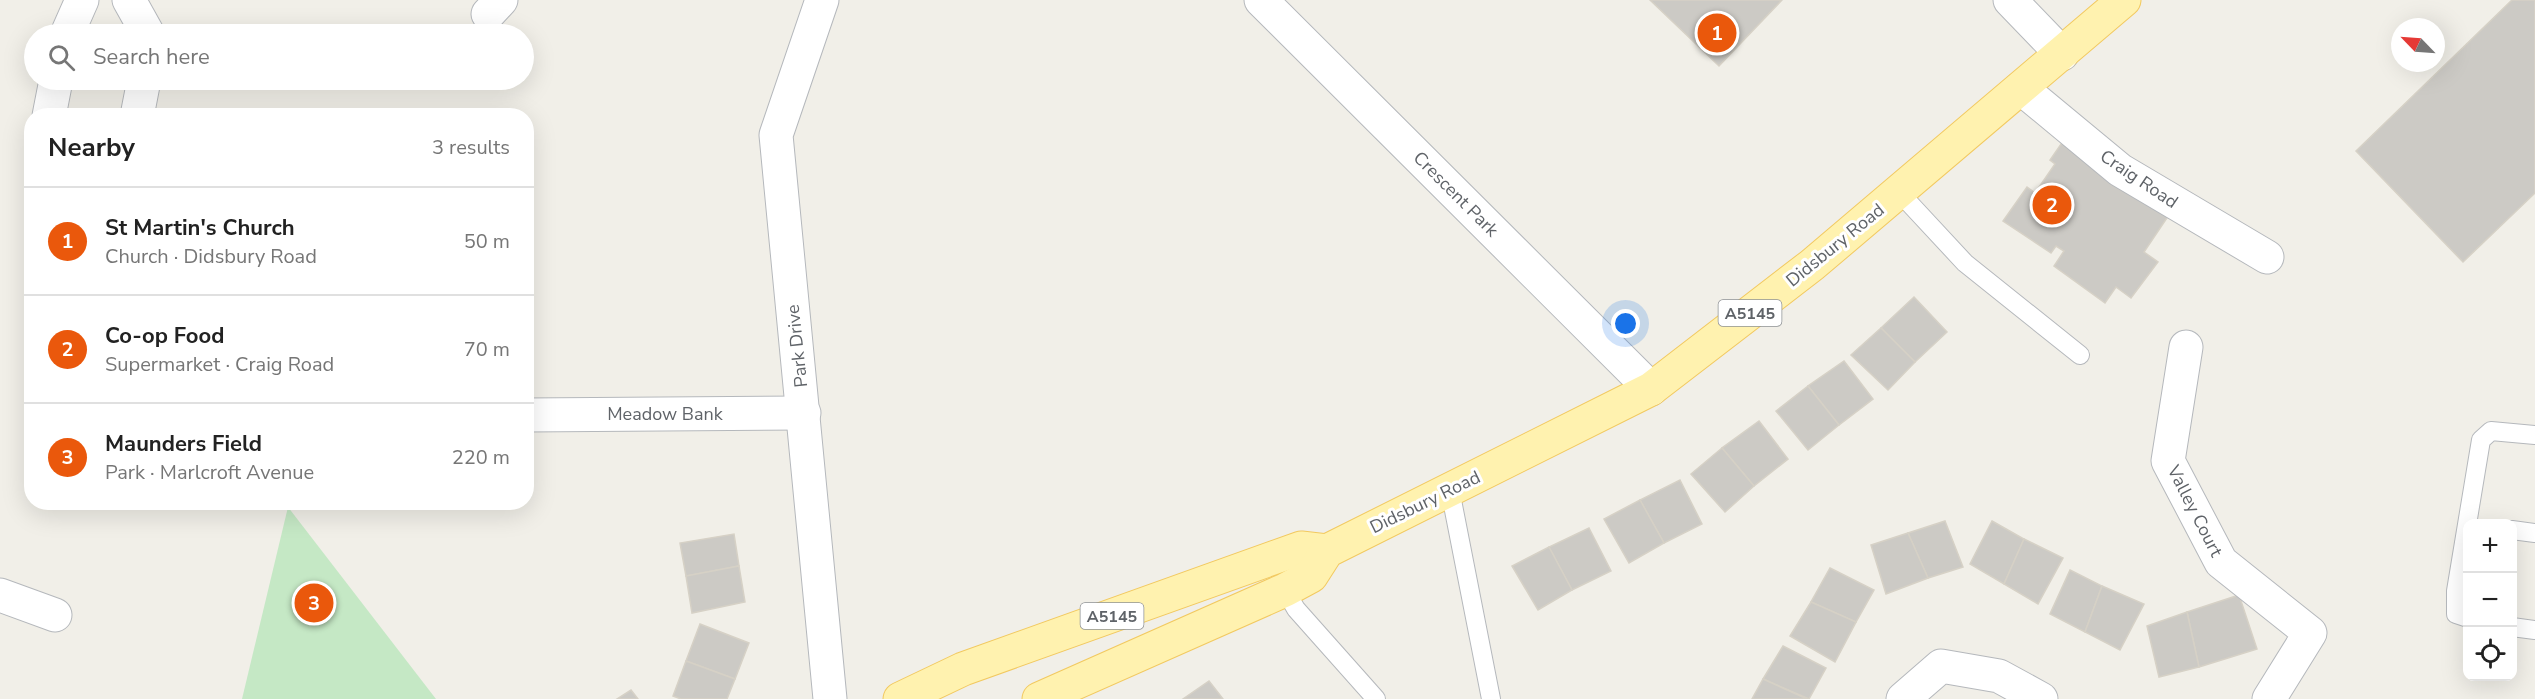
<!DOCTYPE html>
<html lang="en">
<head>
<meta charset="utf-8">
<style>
  body { margin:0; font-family:"Nunito Sans",sans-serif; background:#f6f6f6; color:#222 }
  .controls { position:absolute; right:18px; bottom:18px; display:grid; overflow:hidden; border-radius:12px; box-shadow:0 6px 24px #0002 }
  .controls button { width:54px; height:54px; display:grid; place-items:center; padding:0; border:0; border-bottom:2px solid #e0e0e0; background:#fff; color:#222; font:30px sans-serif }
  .compass { position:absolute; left:2391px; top:18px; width:54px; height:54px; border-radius:50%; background:#fff; box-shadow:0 6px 24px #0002; rotate:295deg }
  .you { position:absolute; left:1626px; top:324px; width:21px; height:21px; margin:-15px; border:4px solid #fff; border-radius:50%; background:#1a73e8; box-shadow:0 0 0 9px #1a73e833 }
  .badge { display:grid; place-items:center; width:39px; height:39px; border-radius:50%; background:#ea580c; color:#fff; font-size:20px; font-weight:700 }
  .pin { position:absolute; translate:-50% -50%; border:3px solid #fff; box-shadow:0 2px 6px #0006 }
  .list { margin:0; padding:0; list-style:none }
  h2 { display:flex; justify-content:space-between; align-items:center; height:78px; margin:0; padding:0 24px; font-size:26px }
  h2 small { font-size:20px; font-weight:400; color:#767676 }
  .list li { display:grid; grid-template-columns:39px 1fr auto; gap:18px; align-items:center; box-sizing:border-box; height:108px; padding:0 24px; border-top:2px solid #e0e0e0 }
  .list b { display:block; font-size:22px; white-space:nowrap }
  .list p { margin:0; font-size:20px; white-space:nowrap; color:#767676 }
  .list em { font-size:20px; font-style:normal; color:#767676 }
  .icon { flex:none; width:33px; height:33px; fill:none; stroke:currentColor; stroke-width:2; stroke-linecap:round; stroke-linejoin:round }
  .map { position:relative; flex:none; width:2535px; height:699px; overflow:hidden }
  .search { position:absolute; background:#fff; box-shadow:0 6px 24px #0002; left:24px; top:24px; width:510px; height:66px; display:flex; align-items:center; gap:15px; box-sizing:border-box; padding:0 21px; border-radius:33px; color:#767676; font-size:22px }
  .panel { position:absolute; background:#fff; box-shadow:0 6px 24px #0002; left:24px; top:108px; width:510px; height:402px; border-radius:24px }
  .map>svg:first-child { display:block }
  .green { fill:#c5e8c5 }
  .building { fill:#cccac5; stroke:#d6d1c6; stroke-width:1.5 }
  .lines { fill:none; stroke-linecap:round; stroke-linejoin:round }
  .service-casing { stroke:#b5b8bc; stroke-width:20 }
  .minor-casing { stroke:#b5b8bc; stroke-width:35 }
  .primary-casing { stroke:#f2c960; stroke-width:35 }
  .service { stroke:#fff; stroke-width:18 }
  .minor { stroke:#fff; stroke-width:33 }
  .primary { stroke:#fff2af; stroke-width:33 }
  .labels { text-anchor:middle; stroke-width:6; stroke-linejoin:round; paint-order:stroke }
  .shield { fill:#fff; stroke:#8f9295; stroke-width:1.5 }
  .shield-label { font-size:16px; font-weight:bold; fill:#5f6368 }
  .street-label { font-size:18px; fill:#5f6368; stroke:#fff }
</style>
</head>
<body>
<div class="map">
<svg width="2535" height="699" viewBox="0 0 2535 699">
  <rect width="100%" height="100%" fill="#f1efe8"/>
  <polygon class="green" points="288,507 436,699 242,699"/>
  <g class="building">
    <polygon points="1650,0 1782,0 1719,66"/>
    <polygon points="2512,0 2535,0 2535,193 2463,262 2356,151"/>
    <polygon points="2068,134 2173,209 2144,252 2158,262 2131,298 2116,287 2105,303 2054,266 2064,251 2056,246 2051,253 2003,221 2027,187 2035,193 2055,164 2050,160"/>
    <polygon points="1914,297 1947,332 1915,362 1881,328"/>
    <polygon points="1881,328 1915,362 1888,390 1851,355"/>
    <polygon points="1844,361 1873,399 1839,425 1808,386"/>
    <polygon points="1808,386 1839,425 1808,450 1776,411"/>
    <polygon points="1759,421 1788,459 1754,486 1722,448"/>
    <polygon points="1722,448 1754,486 1725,512 1691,474"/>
    <polygon points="1680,480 1702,524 1664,543 1640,500"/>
    <polygon points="1640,500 1664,543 1629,563 1604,519"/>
    <polygon points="1945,521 1963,567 1928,578 1908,533"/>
    <polygon points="1992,521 2024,539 2004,584 1970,564"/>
    <polygon points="1589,528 1611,571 1572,590 1549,547"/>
    <polygon points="1908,533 1928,578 1886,594 1871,545"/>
    <polygon points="734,534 739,566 686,576 680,543"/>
    <polygon points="2024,539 2063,558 2038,604 2004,584"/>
    <polygon points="1549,547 1572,590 1538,610 1512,566"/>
    <polygon points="739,566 745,602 692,613 686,576"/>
    <polygon points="1830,568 1874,590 1856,622 1811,602"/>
    <polygon points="2070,570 2102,586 2085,632 2050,614"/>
    <polygon points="2102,586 2144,604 2120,650 2085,632"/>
    <polygon points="2239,595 2257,649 2199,667 2187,612"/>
    <polygon points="1811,602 1856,622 1835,662 1790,636"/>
    <polygon points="2187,612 2199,667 2159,677 2147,626"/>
    <polygon points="700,624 749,643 735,679 686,661"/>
    <polygon points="1783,646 1826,668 1809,699 1763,679"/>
    <polygon points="686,661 735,679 727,699 681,699 673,696"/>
    <polygon points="1763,679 1807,699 1752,699"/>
    <polygon points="1209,681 1223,699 1183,699"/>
    <polygon points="631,690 638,699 617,699"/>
  </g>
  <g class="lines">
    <defs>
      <g id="service">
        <polyline points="1899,192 1965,263 2080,355"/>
        <polyline points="1450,490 1491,699"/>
        <polyline points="2512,530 2535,533"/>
        <polyline points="1285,590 1296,609 1376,699"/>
        <polyline points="2468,618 2456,614 2456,591 2481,440 2491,431 2535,435"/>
        <polyline points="2512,627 2535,630"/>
      </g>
      <g id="minor">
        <polyline points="129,0 148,34"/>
        <polyline points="822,0 776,135 830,699"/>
        <polyline points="1261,0 1651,389"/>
        <polyline points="2010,0 2062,54"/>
        <polyline points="488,14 501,0"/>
        <polyline points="67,34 82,0"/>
        <polyline points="2021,88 2120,170 2267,257"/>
        <polyline points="49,116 56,80"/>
        <polyline points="137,116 144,80"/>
        <polyline points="2186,347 2168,461 2221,562 2310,633 2269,699"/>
        <polyline points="526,415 804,413"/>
        <polyline points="0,595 55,615"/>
        <polyline points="1903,699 1941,666 1999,676 2041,699"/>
      </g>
      <g id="primary">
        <polyline points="900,699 963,669 1301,548 1327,551"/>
        <polyline points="1039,699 1285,590 1311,576 1327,551 1651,389 1812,265 2124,0"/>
      </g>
    </defs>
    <use href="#service" class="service-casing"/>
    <use href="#minor" class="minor-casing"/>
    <use href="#primary" class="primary-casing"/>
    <use href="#service" class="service"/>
    <use href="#minor" class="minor"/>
    <use href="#primary" class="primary"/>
  </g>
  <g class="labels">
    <g class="shield">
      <rect x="1718.5" y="300" width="63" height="26" rx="4.5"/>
      <rect x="1080.5" y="603" width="63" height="26" rx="4.5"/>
    </g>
    <g class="shield-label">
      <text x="1750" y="319">A5145</text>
      <text x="1112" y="622">A5145</text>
    </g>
    <g class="street-label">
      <text transform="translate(2139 179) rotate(34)" y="6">Craig Road</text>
      <text transform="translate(1456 194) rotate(45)" y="6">Crescent Park</text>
      <text transform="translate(1835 245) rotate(-39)" y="6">Didsbury Road</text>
      <text transform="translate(797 346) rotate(-96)" y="6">Park Drive</text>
      <text x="665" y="420">Meadow Bank</text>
      <text transform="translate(1425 502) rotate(-26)" y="6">Didsbury Road</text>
      <text transform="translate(2195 511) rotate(63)" y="6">Valley Court</text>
    </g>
  </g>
</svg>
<div class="controls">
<button>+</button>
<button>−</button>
<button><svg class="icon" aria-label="locate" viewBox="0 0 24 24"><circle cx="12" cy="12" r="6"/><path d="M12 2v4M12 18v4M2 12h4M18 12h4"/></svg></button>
</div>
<svg class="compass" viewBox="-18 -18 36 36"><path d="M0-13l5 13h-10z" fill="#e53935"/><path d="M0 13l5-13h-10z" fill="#767676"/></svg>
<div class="you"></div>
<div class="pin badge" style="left:1717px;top:33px">1</div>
<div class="pin badge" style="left:2052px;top:205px">2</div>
<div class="pin badge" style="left:314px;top:603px">3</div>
<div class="search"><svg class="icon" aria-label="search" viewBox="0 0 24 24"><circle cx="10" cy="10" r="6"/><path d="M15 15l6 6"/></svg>Search here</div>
<section class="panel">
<h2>Nearby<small>3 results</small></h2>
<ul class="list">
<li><span class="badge">1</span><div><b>St Martin's Church</b><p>Church · Didsbury Road</p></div><em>50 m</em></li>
<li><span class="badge">2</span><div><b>Co-op Food</b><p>Supermarket · Craig Road</p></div><em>70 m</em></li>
<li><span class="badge">3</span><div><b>Maunders Field</b><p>Park · Marlcroft Avenue</p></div><em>220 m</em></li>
</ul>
</section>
</div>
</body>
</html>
